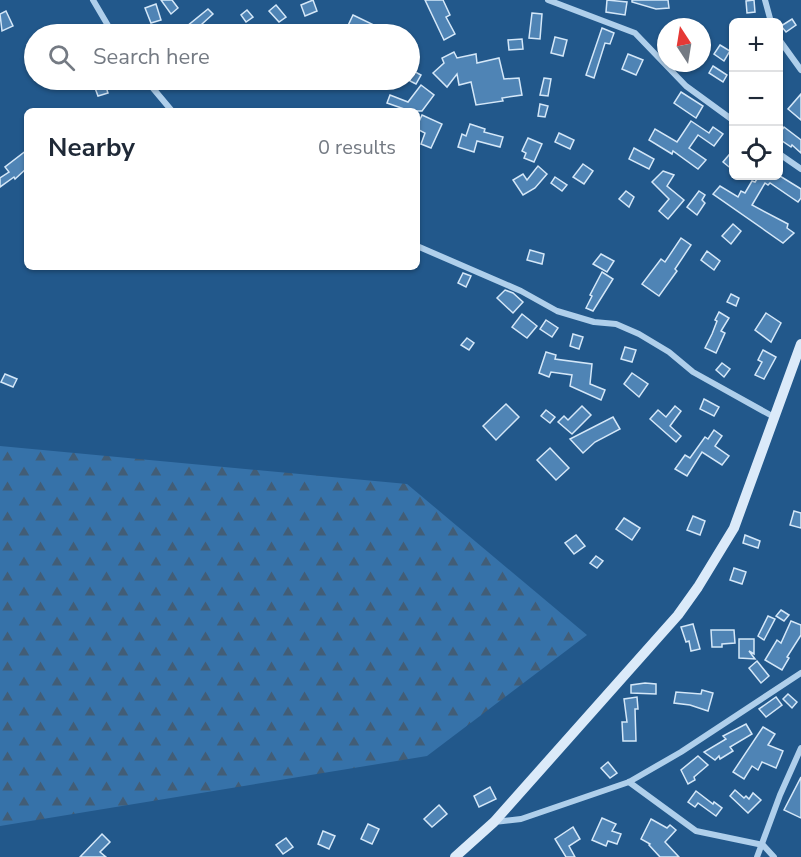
<!DOCTYPE html>
<html lang="en">
<head>
<meta charset="utf-8">
<style>
  body { margin:0; font-family:"Nunito Sans",sans-serif; background:#f6f6f7; color:#1f2937 }
  .controls { position:absolute; right:18px; top:18px; display:grid; overflow:hidden; border-radius:9px; box-shadow:0 2px 4px #0004 }
  .controls button { width:54px; height:54px; display:grid; place-items:center; padding:0; border:0; border-bottom:2px solid #e0e1e3; background:#fff; color:#1f2937; font:30px sans-serif }
  .compass { position:absolute; left:657px; top:18px; width:54px; height:54px; border-radius:50%; background:#fff; box-shadow:0 2px 4px #0004; rotate:348deg }
  .list { margin:0; padding:0; list-style:none }
  h2 { display:flex; justify-content:space-between; align-items:center; height:78px; margin:0; padding:0 24px; font-size:26px }
  h2 small { font-size:20px; font-weight:400; color:#747a83 }
  .icon { flex:none; width:33px; height:33px; fill:none; stroke:currentColor; stroke-width:2; stroke-linecap:round; stroke-linejoin:round }
  .map { position:relative; flex:none; width:801px; height:857px; overflow:hidden }
  .search { position:absolute; background:#fff; box-shadow:0 2px 4px #0004; left:24px; top:24px; width:396px; height:66px; display:flex; align-items:center; gap:15px; box-sizing:border-box; padding:0 21px; border-radius:33px; color:#747a83; font-size:22px }
  .panel { position:absolute; background:#fff; box-shadow:0 2px 4px #0004; left:24px; top:108px; width:396px; height:162px; border-radius:9px }
  .map>svg:first-child { display:block }
  .forest { fill:url(#forest-firs) }
  .building { fill:#4f84b5; stroke:#d4e7f8; stroke-width:1.5 }
  .lines { fill:none; stroke-linecap:round; stroke-linejoin:round }
  .street { stroke:#afcfeb; stroke-width:6 }
  .secondary { stroke:#dbeaf9; stroke-width:10 }
</style>
</head>
<body>
<div class="map">
<svg width="801" height="857" viewBox="0 0 801 857">
  <defs>
    <pattern id="forest-firs" width="22" height="20" patternUnits="userSpaceOnUse" patternTransform="scale(1.5)"><rect width="22" height="20" fill="#3672a9"/><path d="M5 1l3.5 6h-7zM16 11l3.5 6h-7z" fill="#425d76"/></pattern>
  </defs>
  <rect width="100%" height="100%" fill="#22588b"/>
  <polygon class="forest" points="0,446 407,484 587,635 427,756 0,826"/>
  <g class="building">
    <polygon points="161,0 172,0 178,8 171,14"/>
    <polygon points="313,0 317,11 305,16 301,5"/>
    <polygon points="425,0 443,0 450,15 446,17 455,34 444,40"/>
    <polygon points="607,0 627,2 625,15 606,12"/>
    <polygon points="632,0 668,0 669,8 656,9 632,2"/>
    <polygon points="754,0 755,12 747,13 746,1"/>
    <polygon points="156,4 161,20 151,23 145,8"/>
    <polygon points="276,5 286,17 279,22 269,11"/>
    <polygon points="208,9 213,14 191,34 186,27"/>
    <polygon points="247,10 253,17 246,22 241,15"/>
    <polygon points="6,11 13,26 2,31 0,14"/>
    <polygon points="532,13 542,14 540,39 529,38"/>
    <polygon points="353,15 376,26 372,34 344,34"/>
    <polygon points="792,19 796,25 786,32 781,26"/>
    <polygon points="602,28 614,33 610,44 605,43 594,78 586,75"/>
    <polygon points="555,37 567,40 563,56 551,53"/>
    <polygon points="522,39 523,49 509,50 508,40"/>
    <polygon points="720,45 730,51 724,61 714,54"/>
    <polygon points="454,52 457,58 476,54 477,63 499,58 504,79 519,78 522,95 502,98 503,101 476,105 471,82 459,85 457,74 447,87 433,73 444,63 442,58"/>
    <polygon points="628,54 643,60 636,75 622,69"/>
    <polygon points="713,66 727,75 723,82 709,73"/>
    <polygon points="410,69 421,75 416,84 410,81"/>
    <polygon points="544,78 551,79 548,96 540,95"/>
    <polygon points="79,80 100,80 83,88"/>
    <polygon points="305,80 315,82 314,89 304,87"/>
    <polygon points="105,84 108,93 98,96 95,88"/>
    <polygon points="421,85 434,95 422,111 410,111 387,103 390,95 408,102"/>
    <polygon points="681,92 703,106 696,118 674,103"/>
    <polygon points="801,94 801,120 788,109"/>
    <polygon points="540,104 548,106 545,117 538,116"/>
    <polygon points="422,115 442,124 431,148 421,144 425,133 417,129 417,126"/>
    <polygon points="691,121 709,133 713,127 723,134 714,146 698,135 689,148 706,160 698,169 673,151 672,154 649,140 655,129 677,142"/>
    <polygon points="470,124 485,129 484,132 503,137 500,147 477,141 474,152 458,147 462,134 466,136"/>
    <polygon points="784,127 801,140 801,153 792,145 791,147 778,138 778,128 782,130"/>
    <polygon points="559,133 574,140 570,149 555,142"/>
    <polygon points="528,138 542,144 534,162 524,158 526,153 522,151"/>
    <polygon points="634,148 654,159 649,169 629,159"/>
    <polygon points="734,149 734,171 723,162"/>
    <polygon points="27,150 27,168 15,179 14,177 0,187 0,178 9,172 5,167"/>
    <polygon points="583,164 593,171 584,184 573,177"/>
    <polygon points="538,166 547,174 535,188 523,195 513,180 523,174 527,180"/>
    <polygon points="663,171 674,175 667,186 684,200 668,219 659,211 669,199 652,182"/>
    <polygon points="751,176 780,176 801,189 801,198 798,202 770,183 768,185 765,183 752,205 788,224 787,228 794,233 783,243 713,194 720,186 738,197 741,191 745,193 752,181 755,182 757,179"/>
    <polygon points="555,177 567,185 562,191 551,183"/>
    <polygon points="626,191 634,197 629,207 619,199"/>
    <polygon points="699,191 705,195 702,200 705,203 697,215 687,207"/>
    <polygon points="733,224 741,231 731,244 722,236"/>
    <polygon points="681,238 691,245 675,269 677,271 659,296 642,284 661,259 665,262"/>
    <polygon points="530,250 544,254 542,264 527,260"/>
    <polygon points="707,251 720,261 714,270 701,260"/>
    <polygon points="601,254 614,261 607,272 593,264"/>
    <polygon points="602,272 613,279 593,311 586,308 592,296 590,295"/>
    <polygon points="463,273 471,276 466,287 458,283"/>
    <polygon points="505,290 513,293 523,302 513,313 497,298"/>
    <polygon points="731,294 739,298 736,306 727,302"/>
    <polygon points="719,312 729,318 721,331 725,333 716,353 705,348 712,334 717,321 715,320"/>
    <polygon points="766,313 781,323 771,342 755,330"/>
    <polygon points="522,314 537,326 527,338 512,327"/>
    <polygon points="546,320 558,328 552,337 540,329"/>
    <polygon points="573,334 583,337 579,349 570,346"/>
    <polygon points="467,338 474,343 469,350 461,345"/>
    <polygon points="625,347 636,350 632,362 621,359"/>
    <polygon points="763,350 776,357 764,379 755,375 762,362 758,360"/>
    <polygon points="546,352 556,355 555,359 592,364 590,384 605,390 601,400 570,386 572,375 551,372 549,377 539,373"/>
    <polygon points="722,363 730,369 724,377 716,370"/>
    <polygon points="632,373 648,384 639,397 624,384"/>
    <polygon points="5,374 17,379 13,387 1,382"/>
    <polygon points="704,399 719,407 714,416 700,409"/>
    <polygon points="506,404 519,417 496,440 483,426"/>
    <polygon points="582,406 591,415 572,434 558,422 564,416 568,420"/>
    <polygon points="675,406 681,411 670,426 681,436 676,442 650,419 658,410 666,417"/>
    <polygon points="546,410 555,417 550,423 541,416"/>
    <polygon points="613,417 620,429 595,442 583,453 570,439"/>
    <polygon points="714,430 722,436 715,446 729,456 722,465 702,452 687,476 675,469 685,455 690,458 705,437 708,439"/>
    <polygon points="550,448 569,468 556,480 537,460"/>
    <polygon points="794,511 801,513 801,528 790,525"/>
    <polygon points="693,516 705,521 700,535 687,530"/>
    <polygon points="624,518 640,528 632,540 616,529"/>
    <polygon points="576,535 585,546 574,554 565,543"/>
    <polygon points="745,535 760,541 758,548 743,543"/>
    <polygon points="596,556 603,561 597,568 590,563"/>
    <polygon points="734,568 746,572 742,584 730,580"/>
    <polygon points="781,610 789,615 784,621 776,616"/>
    <polygon points="768,616 775,619 764,640 758,636"/>
    <polygon points="791,621 801,625 801,635 787,657 789,658 782,670 765,660 777,640 781,643"/>
    <polygon points="693,624 700,649 691,651 689,641 686,642 681,627"/>
    <polygon points="711,630 734,630 735,643 722,644 722,647 712,647"/>
    <polygon points="739,639 754,639 754,654 749,651 755,659 739,658"/>
    <polygon points="757,661 769,676 761,683 749,668"/>
    <polygon points="645,683 656,684 656,694 631,693 631,685"/>
    <polygon points="702,690 713,693 708,711 690,705 674,703 676,692 701,694"/>
    <polygon points="788,694 797,702 792,708 783,699"/>
    <polygon points="637,697 638,709 635,709 636,741 623,741 622,722 627,722 624,699"/>
    <polygon points="776,697 782,705 766,717 759,709"/>
    <polygon points="746,724 752,734 730,747 733,751 720,759 719,756 715,760 704,752 726,739 723,736"/>
    <polygon points="763,727 775,734 768,745 783,751 776,768 762,762 758,770 752,766 744,779 733,772"/>
    <polygon points="698,756 708,765 694,777 695,780 688,784 681,770"/>
    <polygon points="608,762 617,773 610,778 601,768"/>
    <polygon points="801,777 801,818 784,810"/>
    <polygon points="490,787 496,799 479,807 474,796"/>
    <polygon points="735,790 744,798 746,796 749,799 753,793 761,800 748,813 730,796"/>
    <polygon points="696,791 713,804 714,802 722,808 716,816 698,803 695,807 688,802"/>
    <polygon points="439,805 447,814 432,827 424,819"/>
    <polygon points="602,818 616,824 612,831 621,834 617,844 608,841 606,846 592,840"/>
    <polygon points="651,819 667,828 670,825 676,830 665,842 679,857 660,857 649,845 650,844 641,839"/>
    <polygon points="368,824 379,829 372,844 361,839"/>
    <polygon points="573,827 580,839 569,846 575,857 566,857 555,839"/>
    <polygon points="323,831 335,836 329,849 318,844"/>
    <polygon points="102,834 110,842 100,852 106,857 80,857"/>
    <polygon points="286,838 293,847 283,854 276,845"/>
  </g>
  <g class="lines">
    <g class="street">
      <polyline points="93,0 113,34"/>
      <polyline points="548,0 635,33 686,86 734,121"/>
      <polyline points="765,0 771,22"/>
      <polyline points="778,38 801,70"/>
      <polyline points="146,80 172,111"/>
      <polyline points="778,153 801,169"/>
      <polyline points="417,246 521,291 557,311 594,322 616,324 639,334 669,352 693,372 774,417"/>
      <polyline points="629,782 696,831 763,845 774,857"/>
      <polyline points="494,822 521,819 629,782 681,752 801,673"/>
      <polyline points="757,857 780,795 801,748"/>
    </g>
    <polyline class="secondary" points="455,857 494,822 678,615 698,587 734,528 801,344"/>
  </g>
</svg>
<div class="controls">
<button>+</button>
<button>−</button>
<button><svg class="icon" aria-label="locate" viewBox="0 0 24 24"><circle cx="12" cy="12" r="6"/><path d="M12 2v4M12 18v4M2 12h4M18 12h4"/></svg></button>
</div>
<svg class="compass" viewBox="-18 -18 36 36"><path d="M0-13l5 13h-10z" fill="#e53935"/><path d="M0 13l5-13h-10z" fill="#747a83"/></svg>
<div class="search"><svg class="icon" aria-label="search" viewBox="0 0 24 24"><circle cx="10" cy="10" r="6"/><path d="M15 15l6 6"/></svg>Search here</div>
<section class="panel">
<h2>Nearby<small>0 results</small></h2>
<ul class="list">
</ul>
</section>
</div>
</body>
</html>
